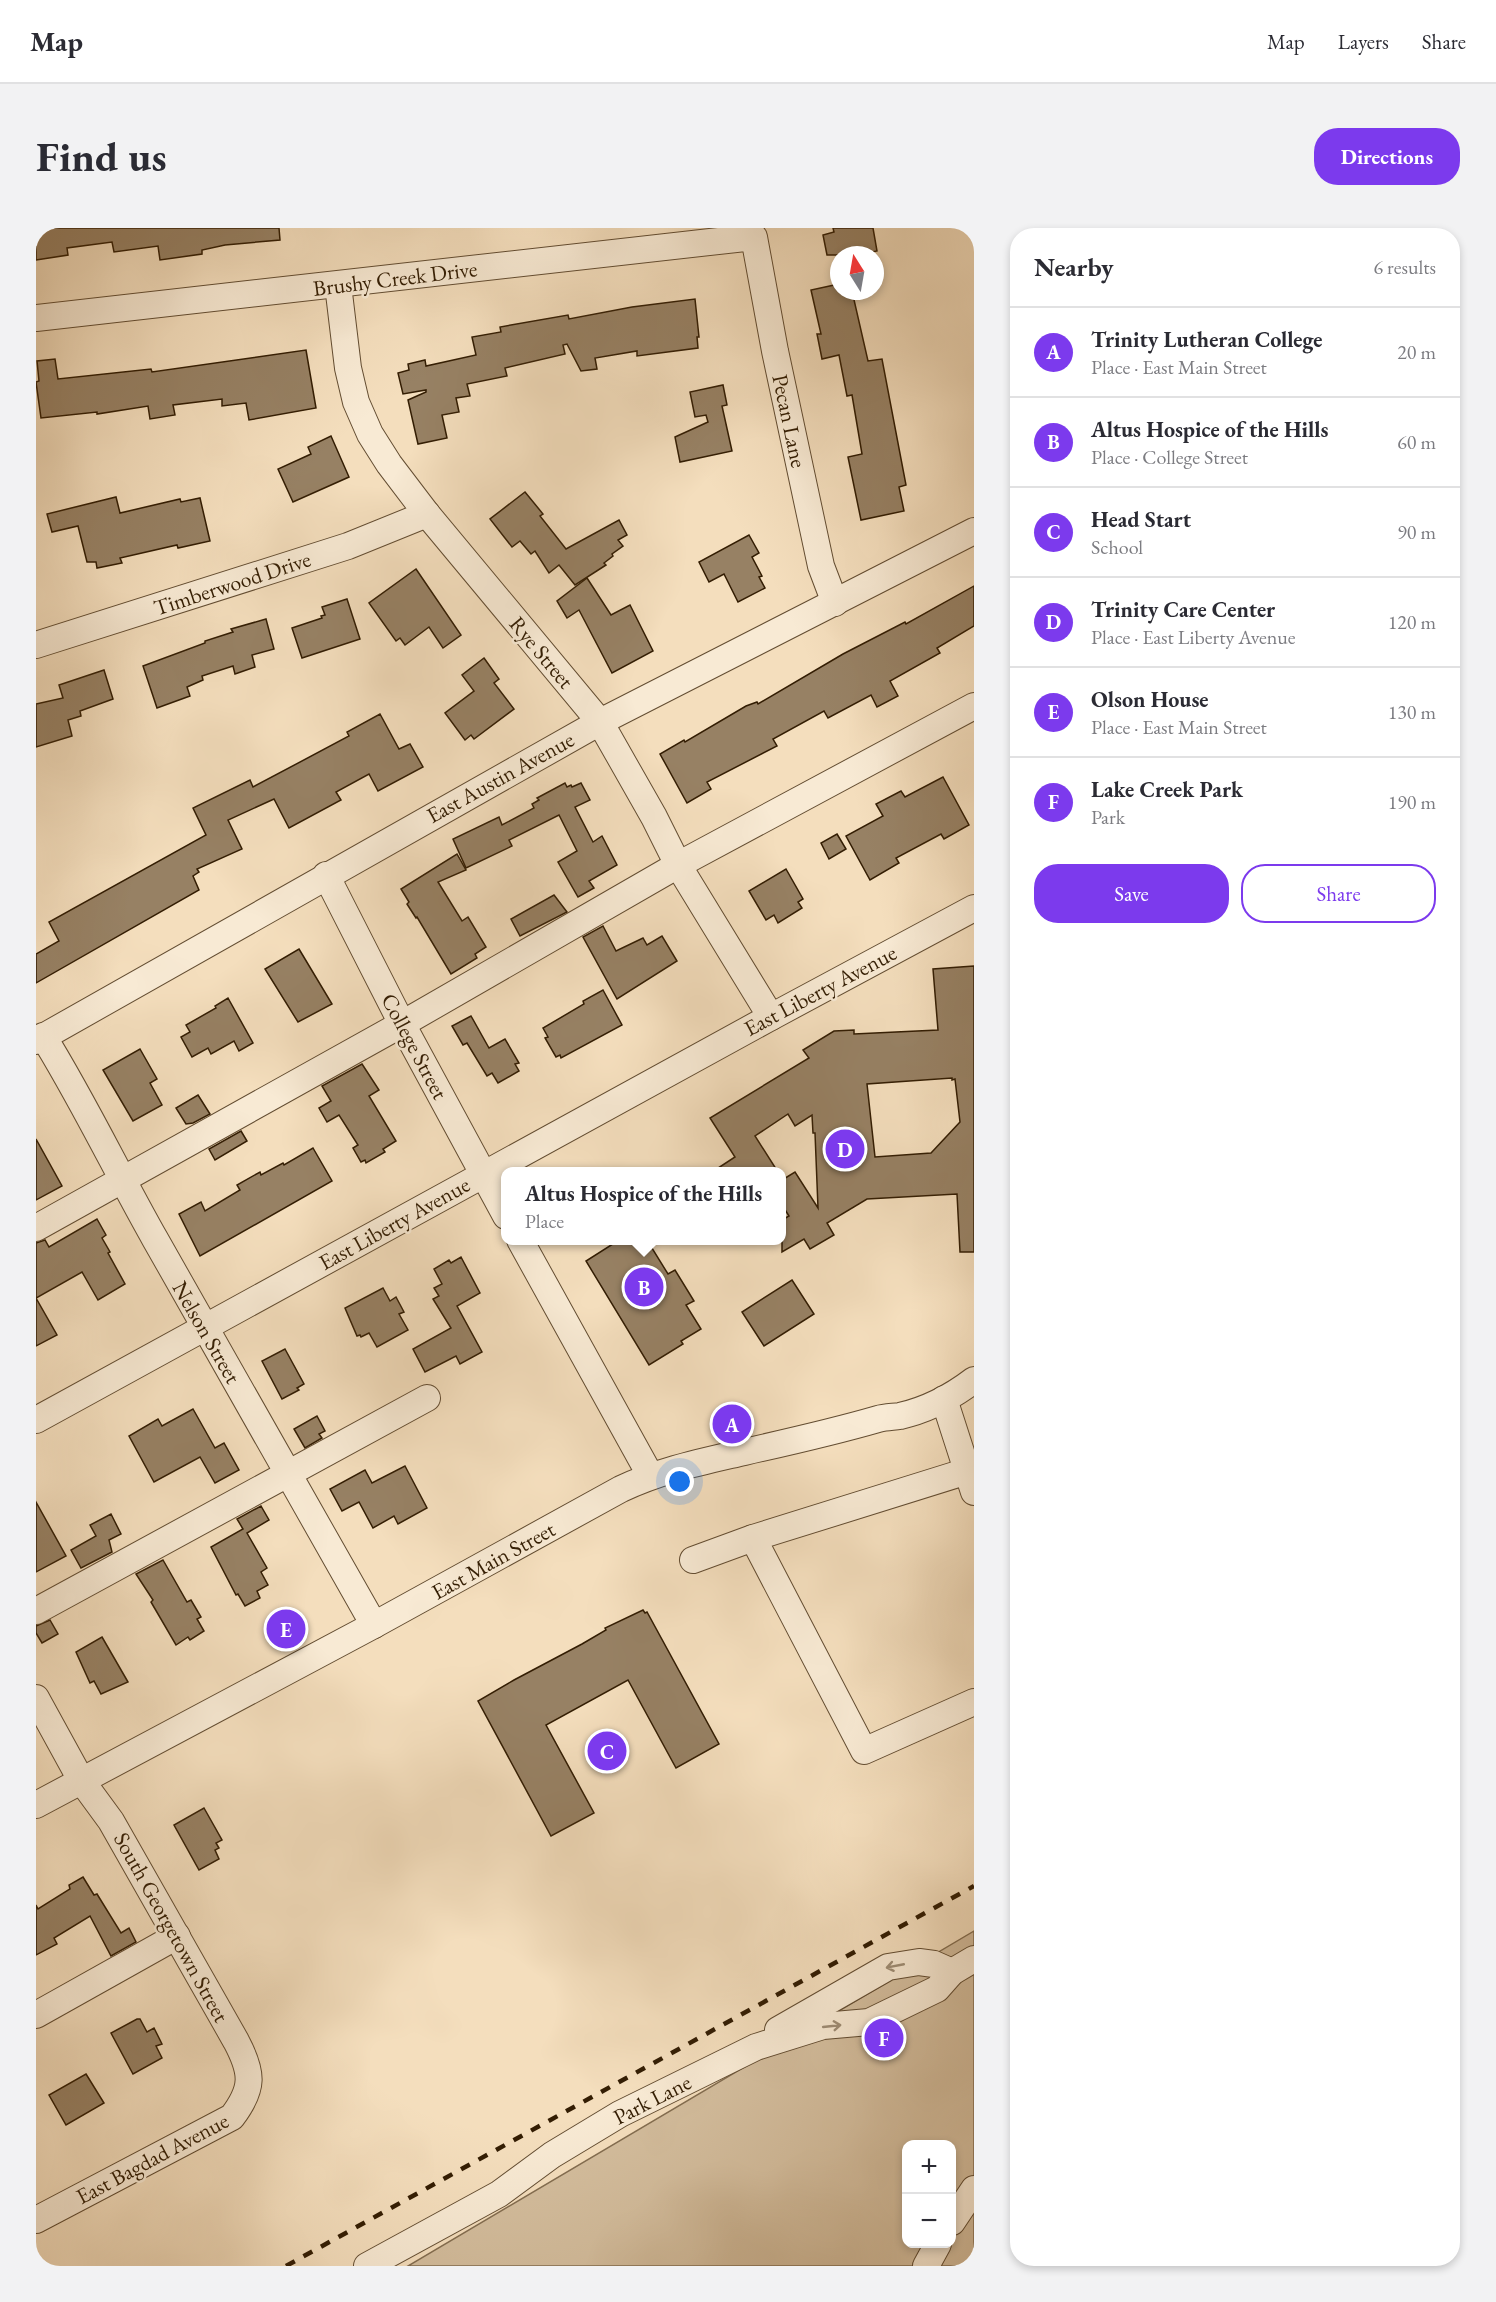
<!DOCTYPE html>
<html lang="en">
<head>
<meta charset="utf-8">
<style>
  body { margin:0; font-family:"EB Garamond",serif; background:#f2f2f3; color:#2b2b33 }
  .controls { position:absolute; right:18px; bottom:18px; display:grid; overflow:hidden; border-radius:12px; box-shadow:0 3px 9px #0003 }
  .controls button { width:54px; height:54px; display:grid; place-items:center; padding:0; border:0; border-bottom:2px solid #e1e1e2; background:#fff; color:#2b2b33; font:30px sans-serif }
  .compass { position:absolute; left:794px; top:18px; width:54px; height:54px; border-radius:50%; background:#fff; box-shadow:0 3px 9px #0003; rotate:349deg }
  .you { position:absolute; left:644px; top:1254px; width:21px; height:21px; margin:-15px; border:4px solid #fff; border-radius:50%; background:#1a73e8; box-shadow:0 0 0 9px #1a73e833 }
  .badge { display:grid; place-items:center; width:39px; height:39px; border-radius:50%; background:#7c3aed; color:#fff; font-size:20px; font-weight:700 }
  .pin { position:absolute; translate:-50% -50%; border:3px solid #fff; box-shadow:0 2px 6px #0006 }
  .popup { position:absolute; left:465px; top:939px; width:285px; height:78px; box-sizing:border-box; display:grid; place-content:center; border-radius:12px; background:#fff; filter:drop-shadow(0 2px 4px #0005); font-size:20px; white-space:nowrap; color:#7c7c81 }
  .popup b { font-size:22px; color:#2b2b33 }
  .popup::after { content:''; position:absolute; left:50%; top:100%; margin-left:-12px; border:12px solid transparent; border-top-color:#fff }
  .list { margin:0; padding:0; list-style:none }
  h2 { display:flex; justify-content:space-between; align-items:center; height:78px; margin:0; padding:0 24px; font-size:26px }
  h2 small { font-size:20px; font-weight:400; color:#7c7c81 }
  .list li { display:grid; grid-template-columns:39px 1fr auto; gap:18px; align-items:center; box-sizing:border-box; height:90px; padding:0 24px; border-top:2px solid #e1e1e2 }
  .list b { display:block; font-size:22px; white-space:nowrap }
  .list p { margin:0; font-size:20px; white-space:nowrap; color:#7c7c81 }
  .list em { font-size:20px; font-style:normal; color:#7c7c81 }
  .actions { display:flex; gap:12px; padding:18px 24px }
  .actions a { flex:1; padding:14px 0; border:2px solid #7c3aed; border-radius:24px; text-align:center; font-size:21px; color:#7c3aed }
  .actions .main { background:#7c3aed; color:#fff }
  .map { position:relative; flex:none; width:938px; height:2038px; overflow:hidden; border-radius:24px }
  header { display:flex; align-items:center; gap:36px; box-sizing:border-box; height:84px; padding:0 30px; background:#fff; border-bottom:2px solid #e1e1e2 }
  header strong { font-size:28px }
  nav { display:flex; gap:33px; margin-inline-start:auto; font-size:21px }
  .intro { display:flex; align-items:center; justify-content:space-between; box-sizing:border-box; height:144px; padding:0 36px }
  h1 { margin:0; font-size:42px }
  .button { padding:15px 27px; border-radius:24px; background:#7c3aed; color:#fff; font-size:21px; font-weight:700 }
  main { display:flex; gap:36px; padding:0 36px }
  aside { flex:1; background:#fff; border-radius:24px; box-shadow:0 3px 9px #0003 }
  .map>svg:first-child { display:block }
  .green { fill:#d3bd9d; stroke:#836d50; stroke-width:1.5; fill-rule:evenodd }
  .building { fill:#978164; stroke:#331d03; stroke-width:1.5; fill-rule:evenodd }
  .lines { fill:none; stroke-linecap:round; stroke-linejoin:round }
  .minor-casing { stroke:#634d32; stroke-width:28 }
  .minor { stroke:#f8ead4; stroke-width:26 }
  .rail { stroke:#331d03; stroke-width:4.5; stroke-dasharray:10 10; stroke-linecap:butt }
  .oneway { stroke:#9f8e76 }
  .labels { text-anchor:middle; stroke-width:5; stroke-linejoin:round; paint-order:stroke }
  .street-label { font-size:22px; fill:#331d03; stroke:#f8ead4 }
</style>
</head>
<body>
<header>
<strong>Map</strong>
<nav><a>Map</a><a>Layers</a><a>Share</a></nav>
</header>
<div class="intro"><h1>Find us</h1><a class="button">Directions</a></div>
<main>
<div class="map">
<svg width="938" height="2038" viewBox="0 0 938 2038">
  <rect width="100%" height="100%" fill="#f4debd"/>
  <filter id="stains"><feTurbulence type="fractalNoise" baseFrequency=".00333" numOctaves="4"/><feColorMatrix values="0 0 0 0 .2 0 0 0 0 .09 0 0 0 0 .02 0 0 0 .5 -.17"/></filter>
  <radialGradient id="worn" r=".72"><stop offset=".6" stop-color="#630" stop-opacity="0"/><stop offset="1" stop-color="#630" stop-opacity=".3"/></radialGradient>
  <path class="green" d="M 938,1703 L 938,2038 L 372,2038 ZM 870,1916 L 916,1916 L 916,2016 L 870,2016 Z"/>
  <g class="building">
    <polygon points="0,0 243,0 244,12 189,17 166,22 166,26 124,32 122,18 78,24 76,14 31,20 32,27 0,32"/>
    <polygon points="797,0 837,0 841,23 822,27 791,27 787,7 798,4"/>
    <polygon points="803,56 803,63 816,63 832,133 846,131 870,257 863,259 868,283 825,292 812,229 826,226 816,167 811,168 803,127 786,131 781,106 785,106 775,62"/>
    <polygon points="659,71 663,109 661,109 662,120 601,128 601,123 559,130 561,141 545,143 531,116 527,117 529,126 469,140 471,148 431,156 434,168 420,170 423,184 406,187 411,210 382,216 372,172 390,164 390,162 367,166 362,145 373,142 372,136 389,132 390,138 440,127 436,109 465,104 464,99 532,87 533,91 596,79"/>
    <polygon points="270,122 280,180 213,192 210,175 186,178 186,171 137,177 139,187 114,191 112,178 61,186 61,184 5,190 0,154 3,153 1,133 19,131 22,151 115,141 116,144"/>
    <polygon points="687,157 691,177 686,178 696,223 644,234 639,209 672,194 670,187 659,189 654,164"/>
    <polygon points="295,208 313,249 257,274 242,241 275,226 272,219"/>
    <polygon points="489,264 507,286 504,288 530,321 583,292 591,307 582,312 587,318 576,326 577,328 568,335 570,337 539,357 523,337 513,345 499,323 495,326 484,313 476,319 454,291"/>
    <polygon points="80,269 84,285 144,271 145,274 164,270 174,313 142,320 141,317 84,330 86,335 61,340 60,334 51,334 42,298 16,304 11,286"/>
    <polygon points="713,307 723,325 716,329 726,348 723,349 729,360 702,374 688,346 673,354 663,334"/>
    <polygon points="380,341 425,407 407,420 393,399 369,417 364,410 360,413 333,375"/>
    <polygon points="551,350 575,387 594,377 617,423 576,445 543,382 531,390 521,373"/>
    <polygon points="938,358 938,398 901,420 904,425 854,453 862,468 841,479 835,467 792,490 788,483 737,511 741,518 671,554 675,561 651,575 624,526 648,512 649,514 710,478 721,474 722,476 807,426 869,394 870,396"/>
    <polygon points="311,371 324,411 266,430 256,400 286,390 285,388 289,387 286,379"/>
    <polygon points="230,391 238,421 216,427 219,439 199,446 197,438 166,448 167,452 151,459 154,468 121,480 107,438 169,415 169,413 197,404 195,401"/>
    <polygon points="448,430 463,451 458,455 478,481 438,511 435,507 429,512 409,485 438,463 426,447"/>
    <polygon points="68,442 77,471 44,483 45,488 32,492 36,508 0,519 0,476 27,470 23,457"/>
    <polygon points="344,486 363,521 374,516 387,539 342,563 333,546 300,564 305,572 253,600 238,571 192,592 206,621 161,641 163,644 157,648 163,662 0,755 0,726 23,713 13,694 170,607 157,580 214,552 217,559 313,508 311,504"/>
    <polygon points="907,549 933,597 908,611 905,606 860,630 863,635 834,652 810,608 847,588 840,576 865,563 869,569"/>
    <polygon points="529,555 531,559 535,557 536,559 545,555 554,572 539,579 557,614 566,608 581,637 553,653 558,660 542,669 522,634 541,623 523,587 473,612 476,618 430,640 417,611 463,589 466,597 498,580 496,576 503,572 501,570"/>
    <polygon points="801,606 810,621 793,631 785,615"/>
    <polygon points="421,626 430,642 402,654 426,693 432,689 450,719 439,726 441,730 415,746 381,689 380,690 371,676 373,674 365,661"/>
    <polygon points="750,641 767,671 762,674 766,680 742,695 738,687 730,692 713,663"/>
    <polygon points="518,667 531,684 484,708 475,691"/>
    <polygon points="567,698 580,723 607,710 611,717 626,708 641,733 581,771 547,709"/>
    <polygon points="263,721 296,776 262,794 229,741"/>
    <path d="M 938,738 L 938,1024 L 924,1024 L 921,966 L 831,971 L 791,995 L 798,1007 L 774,1021 L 768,1011 L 746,1024 L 746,992 L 753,988 L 746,977 L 746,952 L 759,944 L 782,980 L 779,905 L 777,905 L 776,887 L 759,898 L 752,886 L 719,908 L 742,944 L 676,944 L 699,929 L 674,890 L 773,830 L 767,822 L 798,803 L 818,802 L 818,806 L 902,802 L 897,741 ZM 916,850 L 916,852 L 919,851 L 924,894 L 895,925 L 839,929 L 831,856 Z"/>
    <polygon points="567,762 586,797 525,830 524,827 520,829 509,810 512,809 507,800 548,776 547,773"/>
    <polygon points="192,770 217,815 203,823 198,813 175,826 172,820 156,829 145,809 154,804 150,797 180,780 179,778"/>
    <polygon points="435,788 453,820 469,811 483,835 479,836 483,843 462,855 456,845 451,848 431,815 427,817 416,798"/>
    <polygon points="104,821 121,851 114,855 126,877 97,893 67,842"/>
    <polygon points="326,836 343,862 333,868 360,913 347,921 349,924 330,935 329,932 325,934 317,920 322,917 303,887 291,894 283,880 295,873 286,858"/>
    <polygon points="162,867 174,886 157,895 150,896 140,880"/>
    <polygon points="205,903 211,913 179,932 173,921"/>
    <polygon points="0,911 26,958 0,972"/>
    <polygon points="277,920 296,953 164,1028 143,986 165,974 169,983 204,962 201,957 224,944 225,947 247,935 248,937"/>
    <polygon points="61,991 70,1007 66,1010 74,1024 72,1025 89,1056 62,1072 46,1044 0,1070 21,1107 0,1118 0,1015 9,1012 13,1019"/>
    <polygon points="583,1012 611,1012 632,1046 639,1042 658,1073 650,1077 665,1101 645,1113 647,1116 613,1137 550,1033"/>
    <polygon points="425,1029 444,1065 421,1078 446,1124 424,1136 420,1128 389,1144 377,1121 415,1100 397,1071 403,1068 398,1060 406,1056 398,1041 413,1032 415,1035"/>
    <polygon points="756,1052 778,1086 728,1118 706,1084"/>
    <polygon points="347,1060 354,1073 360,1069 368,1084 363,1086 372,1102 341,1119 333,1105 325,1109 324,1107 321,1108 309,1080"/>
    <polygon points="249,1121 268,1156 261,1160 263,1162 246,1171 226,1133"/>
    <polygon points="157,1181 179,1220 188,1215 203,1242 179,1255 164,1229 118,1254 93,1208 122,1191 126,1198"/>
    <polygon points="281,1188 289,1203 283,1206 286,1210 269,1220 258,1201"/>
    <polygon points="369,1238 391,1280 362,1296 358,1288 337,1300 323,1274 306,1283 294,1261 329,1242 336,1255"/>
    <polygon points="0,1274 30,1328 0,1344"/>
    <polygon points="225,1278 233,1292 211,1305 231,1340 225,1344 232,1357 221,1363 224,1370 209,1378 202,1366 200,1367 175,1319 207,1301 201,1291"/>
    <polygon points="75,1286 85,1306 73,1312 76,1324 45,1340 35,1322 60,1308 54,1297"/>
    <polygon points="127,1332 151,1374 155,1372 165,1389 161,1391 168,1403 154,1412 152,1409 140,1417 115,1374 117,1372 100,1346"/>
    <polygon points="607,1382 609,1385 611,1384 683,1516 640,1540 592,1452 510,1497 558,1585 515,1608 442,1473 478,1452 546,1416 570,1402 569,1400"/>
    <polygon points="14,1392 22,1406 6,1415 0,1405 0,1398"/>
    <polygon points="66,1409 92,1454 65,1466 58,1453 54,1455 40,1424"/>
    <polygon points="168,1580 186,1612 180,1615 183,1620 179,1622 183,1631 163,1642 138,1597"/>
    <polygon points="47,1649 58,1667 61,1666 85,1705 93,1700 100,1714 75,1728 54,1688 18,1710 21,1716 0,1727 0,1677 2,1681 34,1661 33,1657"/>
    <polygon points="101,1791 104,1791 111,1804 118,1800 126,1816 120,1818 126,1830 97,1846 75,1805"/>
    <polygon points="50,1846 68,1875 30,1897 13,1867"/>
  </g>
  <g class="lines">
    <defs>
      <g id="minor">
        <polyline points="302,57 312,140 320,174 334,206 353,236 391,286 564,494 618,589 642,637 735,789"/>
        <polyline points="0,90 718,9 739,123 785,338 799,375"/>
        <polyline points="0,417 312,318 391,286"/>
        <polyline points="290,647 366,796 470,988"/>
        <path d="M 7,808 C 48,874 81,944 119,1011 C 191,1140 265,1268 338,1397"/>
        <polyline points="0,813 564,494 938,303"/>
        <polyline points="0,1000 366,796 642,637 938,478"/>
        <polyline points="484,1012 614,1247"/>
        <polyline points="908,1171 938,1264"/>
        <polyline points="0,1192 735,789 938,680"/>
        <polyline points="717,1310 828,1523 938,1474"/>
        <polyline points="657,1332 717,1310 938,1241"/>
        <polyline points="0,1383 391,1170"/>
        <path d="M 0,1470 L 45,1552 L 75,1593 L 200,1813 C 217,1845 218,1860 196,1889 L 0,1992"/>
        <path d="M 0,1577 L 338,1397 L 585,1261 C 625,1242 665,1234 708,1224 C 753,1214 797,1204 842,1191 C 849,1189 857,1189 864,1188 C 891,1182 917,1168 938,1152"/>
        <polyline points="0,1787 141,1708"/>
        <polyline points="742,1802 852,1739 883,1734 898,1736 916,1744"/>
        <polyline points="916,1994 938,1961"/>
        <polyline points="331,2038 463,1966 516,1927 584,1886 720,1819 787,1798 833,1794 901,1761 916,1744 938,1731"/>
        <polyline points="890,2038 902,2016"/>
      </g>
    </defs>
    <use href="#minor" class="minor-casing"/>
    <use href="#minor" class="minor"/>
    <polyline class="rail" points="250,2038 938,1658"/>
  </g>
  <defs><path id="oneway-shaft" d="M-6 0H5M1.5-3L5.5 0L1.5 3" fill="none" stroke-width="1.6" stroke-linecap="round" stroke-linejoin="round" transform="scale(1.5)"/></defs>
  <g class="oneway">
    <use href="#oneway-shaft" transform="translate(859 1738) rotate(169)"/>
    <use href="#oneway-shaft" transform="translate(796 1798) rotate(-6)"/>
  </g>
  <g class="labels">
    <g class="street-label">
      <text transform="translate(359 50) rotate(-7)" y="8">Brushy Creek Drive</text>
      <text transform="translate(754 193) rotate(78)" y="8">Pecan Lane</text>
      <text transform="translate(196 355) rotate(-18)" y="8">Timberwood Drive</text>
      <text transform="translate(506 424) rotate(50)" y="8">Rye Street</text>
      <text transform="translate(464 549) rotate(-29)" y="8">East Austin Avenue</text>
      <text transform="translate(784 762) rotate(-28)" y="8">East Liberty Avenue</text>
      <text transform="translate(379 818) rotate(62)" y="8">College Street</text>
      <text transform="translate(358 995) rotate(-29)" y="8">East Liberty Avenue</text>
      <text transform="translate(171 1104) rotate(60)" y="8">Nelson Street</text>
      <text transform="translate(457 1332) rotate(-29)" y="8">East Main Street</text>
      <text transform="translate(136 1699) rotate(61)" y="8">South Georgetown Street</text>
      <text transform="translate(616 1871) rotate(-27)" y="8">Park Lane</text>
      <text transform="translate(116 1930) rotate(-28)" y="8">East Bagdad Avenue</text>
    </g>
  </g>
  <rect width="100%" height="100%" filter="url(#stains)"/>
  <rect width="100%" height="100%" fill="url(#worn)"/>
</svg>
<div class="controls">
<button>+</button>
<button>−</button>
</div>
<svg class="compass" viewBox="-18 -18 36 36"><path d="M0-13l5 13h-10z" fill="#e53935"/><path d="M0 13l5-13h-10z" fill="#7c7c81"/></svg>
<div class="you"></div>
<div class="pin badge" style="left:696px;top:1196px">A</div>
<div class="pin badge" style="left:608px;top:1059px">B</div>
<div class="popup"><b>Altus Hospice of the Hills</b>Place</div>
<div class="pin badge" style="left:571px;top:1523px">C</div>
<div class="pin badge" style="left:809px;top:921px">D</div>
<div class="pin badge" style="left:250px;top:1401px">E</div>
<div class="pin badge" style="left:848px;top:1810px">F</div>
</div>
<aside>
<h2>Nearby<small>6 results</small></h2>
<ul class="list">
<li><span class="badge">A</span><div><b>Trinity Lutheran College</b><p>Place · East Main Street</p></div><em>20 m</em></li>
<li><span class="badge">B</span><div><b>Altus Hospice of the Hills</b><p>Place · College Street</p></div><em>60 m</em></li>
<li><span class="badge">C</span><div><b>Head Start</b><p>School</p></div><em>90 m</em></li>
<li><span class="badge">D</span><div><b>Trinity Care Center</b><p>Place · East Liberty Avenue</p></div><em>120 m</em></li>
<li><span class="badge">E</span><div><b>Olson House</b><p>Place · East Main Street</p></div><em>130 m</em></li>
<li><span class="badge">F</span><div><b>Lake Creek Park</b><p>Park</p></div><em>190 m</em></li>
</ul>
<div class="actions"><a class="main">Save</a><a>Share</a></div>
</aside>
</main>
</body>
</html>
